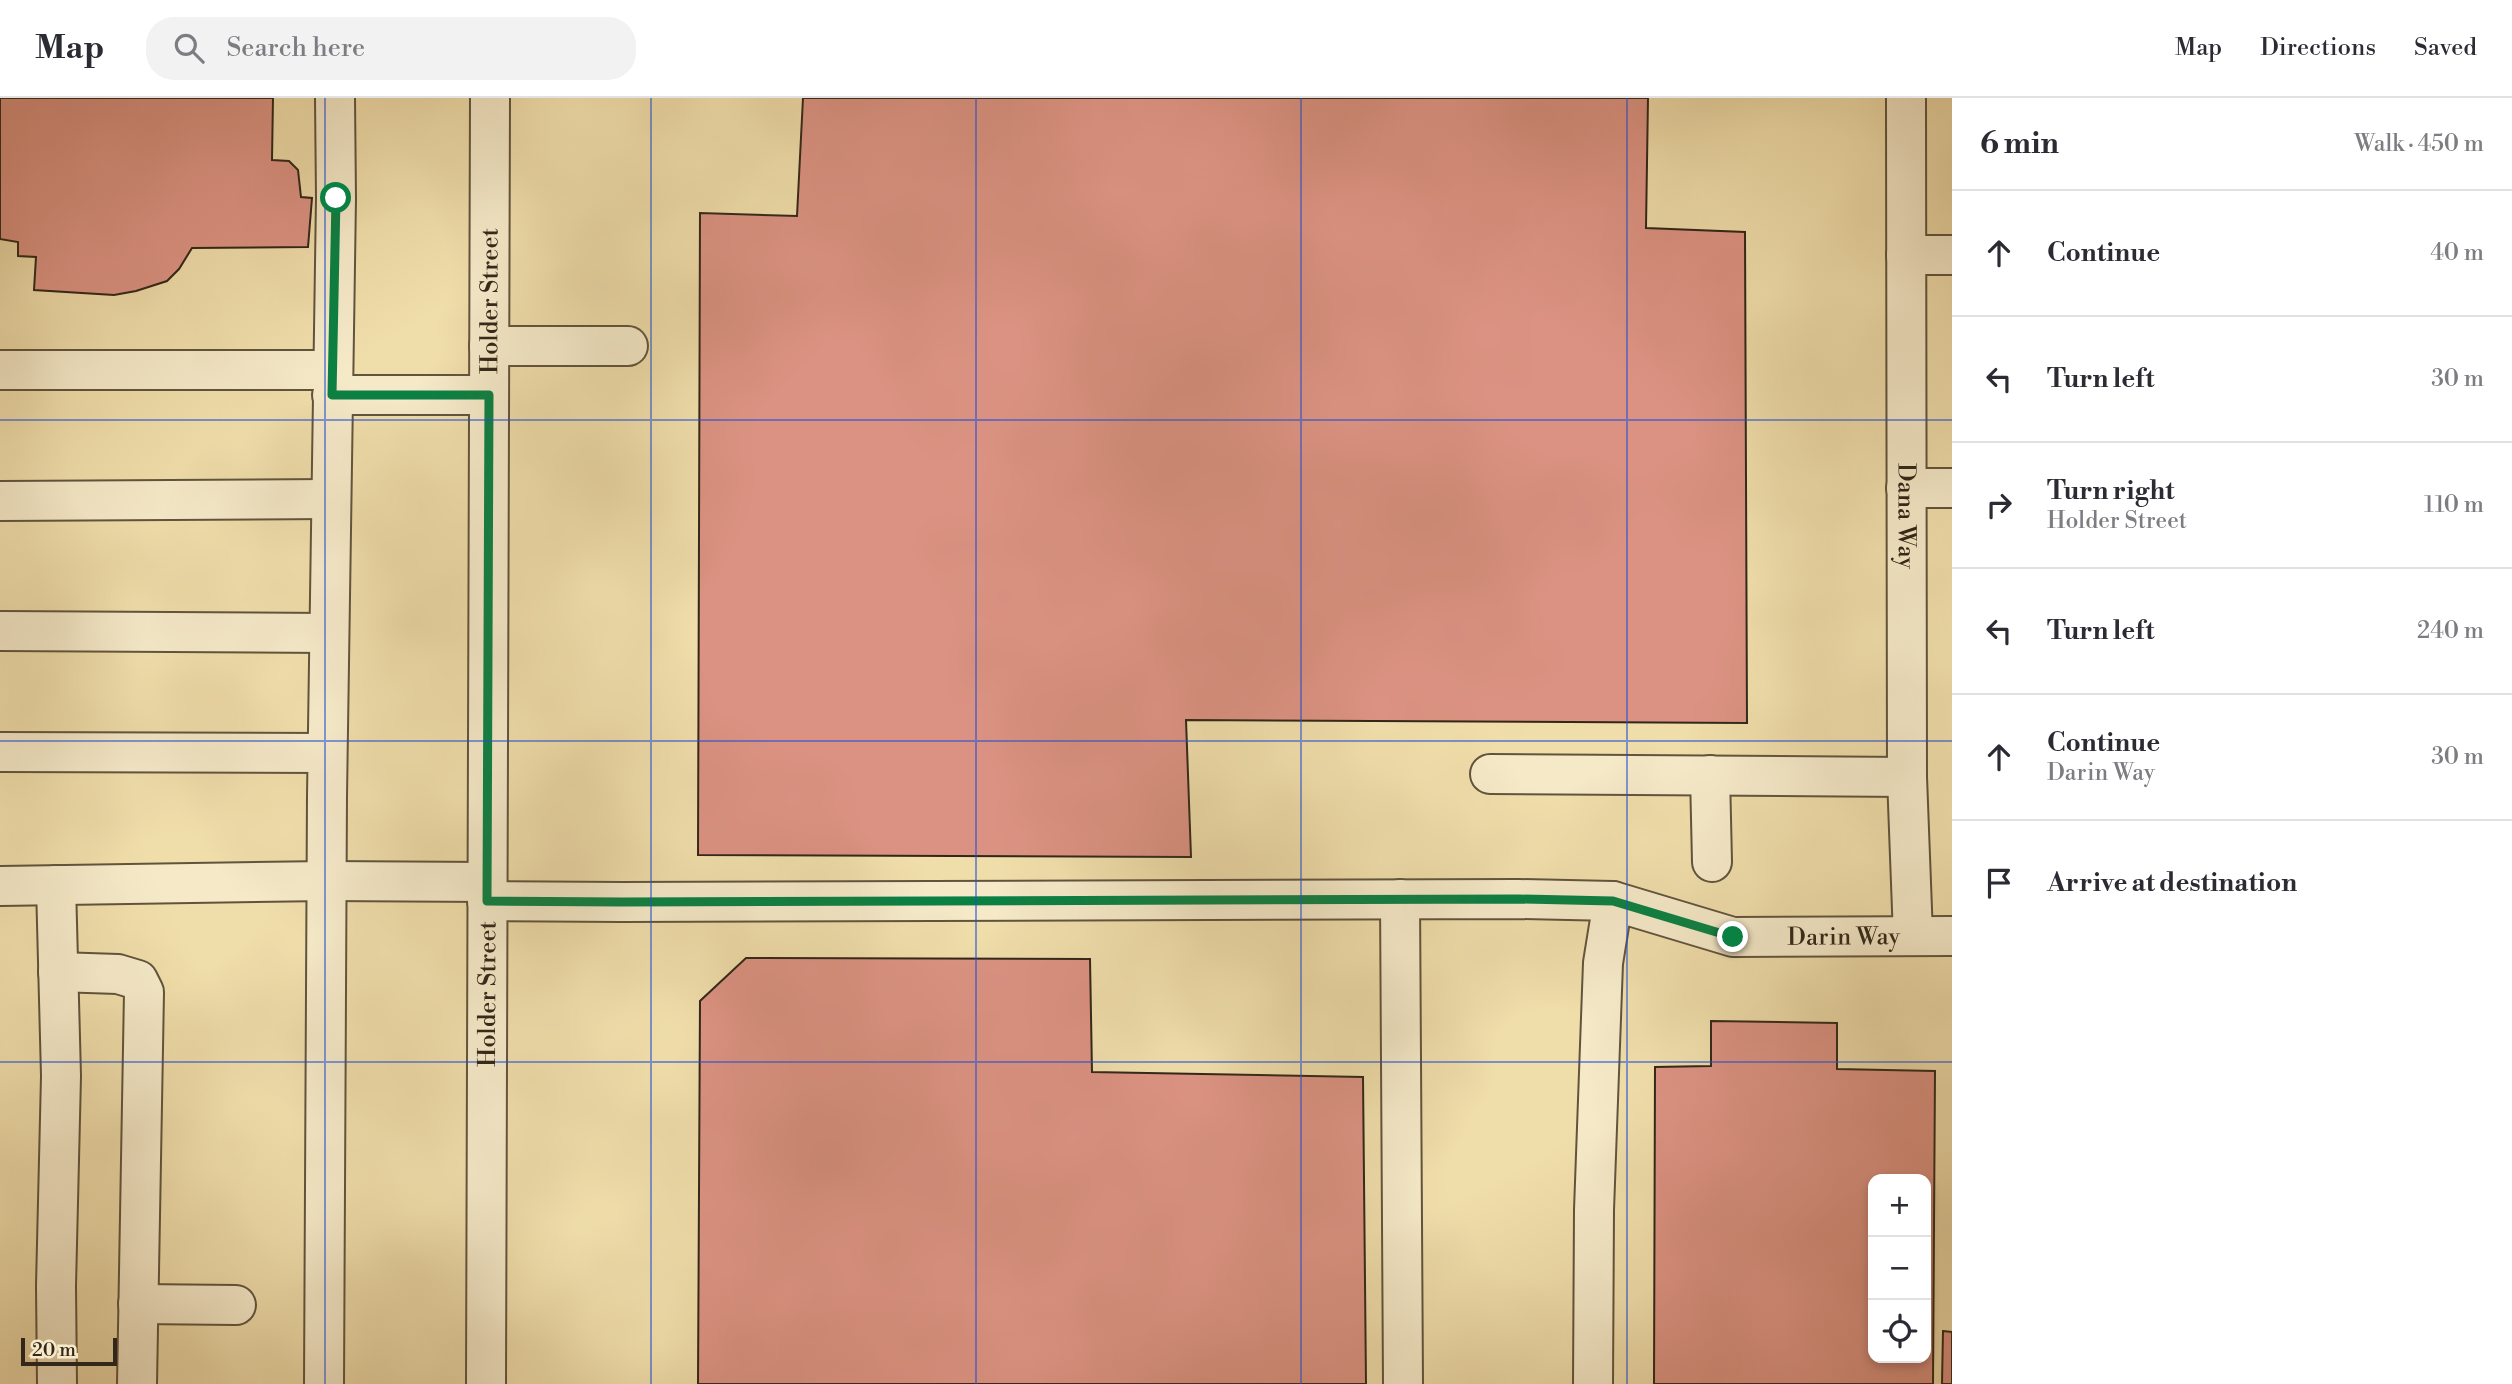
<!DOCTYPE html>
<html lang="en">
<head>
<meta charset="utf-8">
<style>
  body { margin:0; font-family:"Libre Bodoni",serif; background:#f2f2f3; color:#2b2b33 }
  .controls { position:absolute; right:21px; bottom:21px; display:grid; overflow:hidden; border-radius:14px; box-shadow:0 4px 10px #0003 }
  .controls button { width:63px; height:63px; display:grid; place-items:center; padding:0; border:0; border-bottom:2px solid #e1e1e2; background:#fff; color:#2b2b33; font:35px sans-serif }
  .scale { position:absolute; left:21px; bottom:18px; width:96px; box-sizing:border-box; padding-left:7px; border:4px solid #322719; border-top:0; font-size:19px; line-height:24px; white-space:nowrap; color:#322719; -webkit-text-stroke:5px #f5e9c8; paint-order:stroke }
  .stop { position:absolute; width:21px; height:21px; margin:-16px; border:5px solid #0b8043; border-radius:50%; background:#fff }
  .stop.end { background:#0b8043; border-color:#fff; box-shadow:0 2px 7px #0008 }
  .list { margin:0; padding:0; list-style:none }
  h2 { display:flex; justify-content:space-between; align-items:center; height:91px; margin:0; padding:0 28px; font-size:30px }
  h2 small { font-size:23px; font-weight:400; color:#7c7c81 }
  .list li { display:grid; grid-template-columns:46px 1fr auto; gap:21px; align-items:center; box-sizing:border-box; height:126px; padding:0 28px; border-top:2px solid #e1e1e2 }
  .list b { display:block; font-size:26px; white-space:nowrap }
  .list p { margin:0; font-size:23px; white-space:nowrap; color:#7c7c81 }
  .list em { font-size:23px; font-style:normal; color:#7c7c81 }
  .icon { flex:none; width:38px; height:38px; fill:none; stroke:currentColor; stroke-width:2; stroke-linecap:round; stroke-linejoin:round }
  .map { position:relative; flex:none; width:1952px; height:1286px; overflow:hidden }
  header { display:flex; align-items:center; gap:42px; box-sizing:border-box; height:98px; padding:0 35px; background:#fff; border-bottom:2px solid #e1e1e2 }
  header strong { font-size:33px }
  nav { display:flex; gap:38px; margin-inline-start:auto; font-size:24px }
  .search { width:490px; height:63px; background:#f2f2f3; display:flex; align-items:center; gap:18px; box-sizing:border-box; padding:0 24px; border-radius:28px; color:#7c7c81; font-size:26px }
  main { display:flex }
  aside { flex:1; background:#fff }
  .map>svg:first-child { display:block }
  .building { fill:#db9282; stroke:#322719; stroke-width:2; fill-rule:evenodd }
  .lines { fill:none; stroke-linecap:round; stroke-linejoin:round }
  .minor-casing { stroke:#61543d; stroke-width:42 }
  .minor { stroke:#f5e9c8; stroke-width:38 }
  .route { stroke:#0b8043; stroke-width:9 }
  .grid { fill:none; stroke:#1d4ed8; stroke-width:2; stroke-opacity:0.55 }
  .labels { text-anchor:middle; stroke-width:5; stroke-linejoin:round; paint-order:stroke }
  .street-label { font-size:24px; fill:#322719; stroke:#f5e9c8 }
</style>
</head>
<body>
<header>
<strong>Map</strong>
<div class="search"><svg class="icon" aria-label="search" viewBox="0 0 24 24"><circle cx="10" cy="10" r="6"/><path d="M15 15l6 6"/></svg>Search here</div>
<nav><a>Map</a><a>Directions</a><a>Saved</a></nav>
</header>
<main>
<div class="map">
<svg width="1952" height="1286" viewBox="0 0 1952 1286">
  <rect width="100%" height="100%" fill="#efddaa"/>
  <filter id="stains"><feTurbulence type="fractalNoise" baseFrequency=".00286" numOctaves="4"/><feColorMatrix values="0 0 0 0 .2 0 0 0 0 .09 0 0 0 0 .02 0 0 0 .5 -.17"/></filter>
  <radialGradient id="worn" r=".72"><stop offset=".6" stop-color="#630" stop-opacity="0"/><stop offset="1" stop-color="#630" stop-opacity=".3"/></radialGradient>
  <g class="building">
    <polygon points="0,0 273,0 272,62 289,63 298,72 301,99 312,100 308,149 192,150 179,171 167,183 136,193 114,197 34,192 36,159 18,158 18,144 0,141"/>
    <polygon points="803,0 1648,0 1646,130 1745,134 1747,625 1186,622 1191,759 698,757 700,115 797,118"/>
    <polygon points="746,860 1090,861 1092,974 1363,979 1366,1286 698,1286 700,903"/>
    <path d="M 1711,923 L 1837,925 L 1837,971 L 1935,973 L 1933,1286 L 1654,1286 L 1655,969 L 1711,968 ZM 1873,1081 L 1926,1081 L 1926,1260 L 1873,1260 Z"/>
    <polygon points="1943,1233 1952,1234 1952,1286 1942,1286"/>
  </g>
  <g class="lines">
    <defs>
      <g id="minor">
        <path id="s1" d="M 1906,0 L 1907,679 L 1913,838"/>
        <polyline points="1906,157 1952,157"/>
        <polyline points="489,248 628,248"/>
        <polyline points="0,272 332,272"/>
        <polyline points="332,297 489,297"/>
        <polyline points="1906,390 1952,390"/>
        <polyline points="0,403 330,401"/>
        <polyline points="0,533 329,535"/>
        <polyline points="0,654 327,655"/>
        <polyline points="1490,676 1907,679"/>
        <polyline points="1710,677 1712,764"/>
        <polyline points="56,787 61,978 56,1188 57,1286"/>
        <polyline points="0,788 326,783 487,784"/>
        <polyline points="1400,801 1403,1286"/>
        <path id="s2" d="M 487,803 L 622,804 L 1519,801 L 1613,803 L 1733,839 L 1952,838"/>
        <polyline points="58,874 118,876 138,882 144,894 137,1286"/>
        <polyline points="138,1206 236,1207"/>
        <polyline points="324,1286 327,698 336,100 335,0"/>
        <path id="s3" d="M 486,1286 L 490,0"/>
        <polyline points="1593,1286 1594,1112 1603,865 1613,803"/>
      </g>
    </defs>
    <use href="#minor" class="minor-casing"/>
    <use href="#minor" class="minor"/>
  </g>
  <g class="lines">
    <polyline class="route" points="336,100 332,297 489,297 487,803 622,804 1519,801 1613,803 1733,839"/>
  </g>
  <path class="grid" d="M 325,0 L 325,1286M 651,0 L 651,1286M 976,0 L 976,1286M 1301,0 L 1301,1286M 1627,0 L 1627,1286M 0,322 L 1952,322M 0,643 L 1952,643M 0,964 L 1952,964"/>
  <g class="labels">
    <g class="street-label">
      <text dy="8" stroke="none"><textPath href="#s3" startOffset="1083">Holder Street</textPath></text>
      <text dy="8" stroke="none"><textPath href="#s1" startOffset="418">Dana Way</textPath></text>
      <text dy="8" stroke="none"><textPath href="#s2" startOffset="1362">Darin Way</textPath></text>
      <text dy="8" stroke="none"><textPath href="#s3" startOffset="390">Holder Street</textPath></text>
    </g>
  </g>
  <rect width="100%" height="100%" filter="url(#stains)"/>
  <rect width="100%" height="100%" fill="url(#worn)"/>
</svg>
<div class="controls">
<button>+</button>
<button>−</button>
<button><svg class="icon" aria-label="locate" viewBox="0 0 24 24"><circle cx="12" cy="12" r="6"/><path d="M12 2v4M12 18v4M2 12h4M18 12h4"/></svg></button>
</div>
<div class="scale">20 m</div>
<div class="stop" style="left:336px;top:100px"></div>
<div class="stop end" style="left:1733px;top:839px"></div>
</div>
<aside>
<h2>6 min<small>Walk · 450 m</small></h2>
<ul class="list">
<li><svg class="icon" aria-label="ahead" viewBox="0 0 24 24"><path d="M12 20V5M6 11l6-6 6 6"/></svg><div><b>Continue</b></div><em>40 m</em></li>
<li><svg class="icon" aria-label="left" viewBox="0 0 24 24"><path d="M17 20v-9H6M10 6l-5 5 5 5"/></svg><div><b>Turn left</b></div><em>30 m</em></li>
<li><svg class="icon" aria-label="right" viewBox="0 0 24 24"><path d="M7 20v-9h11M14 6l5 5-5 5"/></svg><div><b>Turn right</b><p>Holder Street</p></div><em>110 m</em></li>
<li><svg class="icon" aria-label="left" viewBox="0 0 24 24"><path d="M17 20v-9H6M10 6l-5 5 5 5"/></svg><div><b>Turn left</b></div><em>240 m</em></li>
<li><svg class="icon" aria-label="ahead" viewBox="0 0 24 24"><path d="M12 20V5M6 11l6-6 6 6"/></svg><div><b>Continue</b><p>Darin Way</p></div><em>30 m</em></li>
<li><svg class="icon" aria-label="arrive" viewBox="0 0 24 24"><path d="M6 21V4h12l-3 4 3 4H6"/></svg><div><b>Arrive at destination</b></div></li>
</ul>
</aside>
</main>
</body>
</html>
